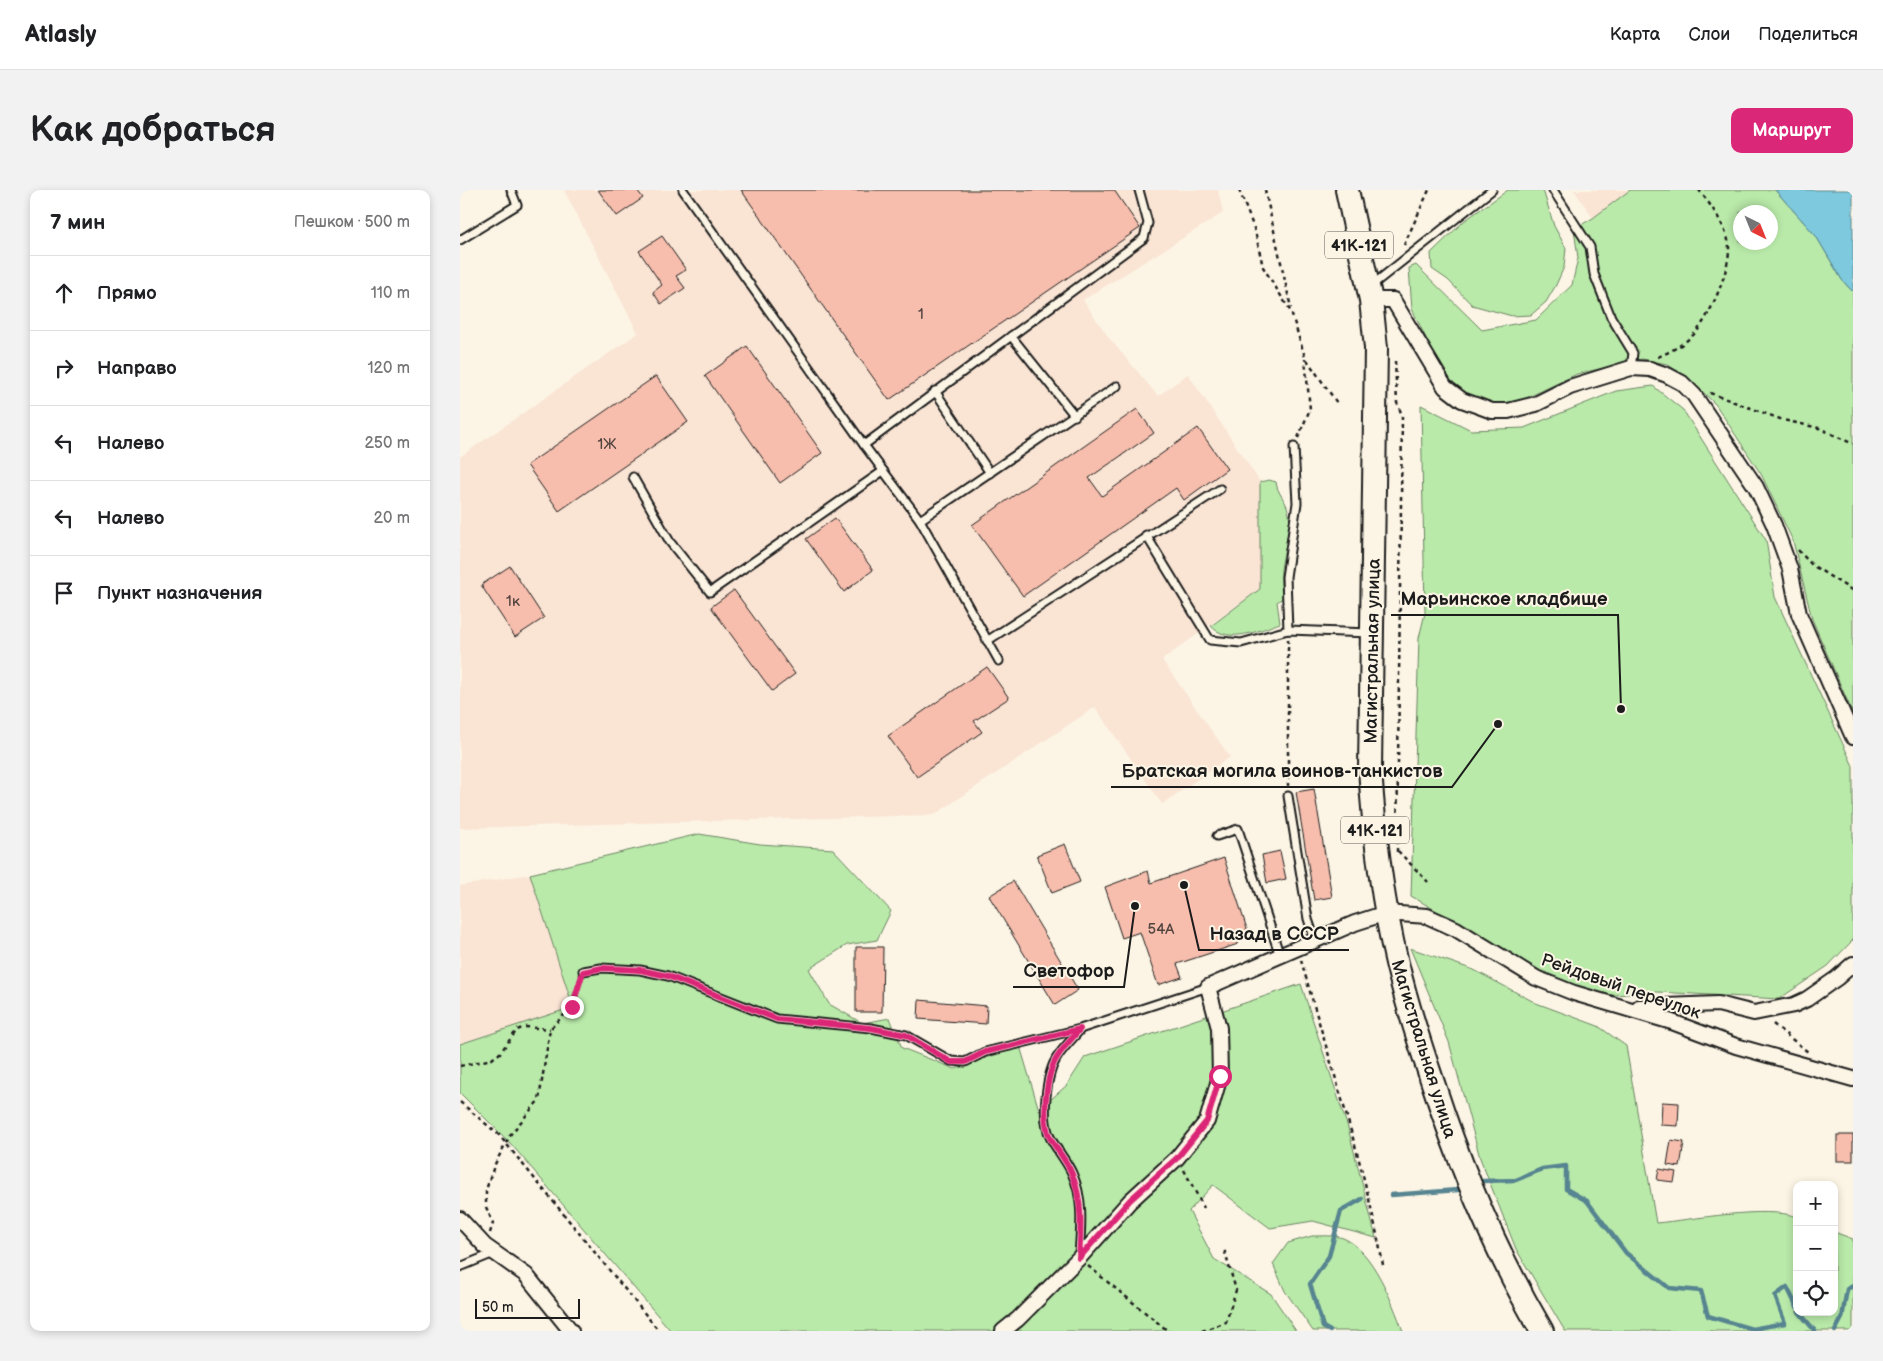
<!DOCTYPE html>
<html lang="ru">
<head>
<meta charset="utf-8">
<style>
  body { margin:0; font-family:"Balsamiq Sans",sans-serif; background:#f2f2f2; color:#202124 }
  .controls { position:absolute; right:15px; bottom:15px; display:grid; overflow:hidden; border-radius:10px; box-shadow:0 2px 8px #0003 }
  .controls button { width:45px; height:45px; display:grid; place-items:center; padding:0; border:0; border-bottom:1px solid #e0e0e0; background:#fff; color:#202124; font:25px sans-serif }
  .compass { position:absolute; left:1273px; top:15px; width:45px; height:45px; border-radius:50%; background:#fff; box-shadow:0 2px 8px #0003; rotate:137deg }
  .scale { position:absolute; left:15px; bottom:12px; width:105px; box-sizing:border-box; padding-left:5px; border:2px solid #1c1c1c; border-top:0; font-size:14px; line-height:18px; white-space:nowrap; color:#1c1c1c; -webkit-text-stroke:4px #fcf5e5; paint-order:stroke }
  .stop { position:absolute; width:15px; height:15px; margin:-11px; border:4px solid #db2777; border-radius:50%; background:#fff }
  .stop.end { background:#db2777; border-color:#fff; box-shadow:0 1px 5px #0008 }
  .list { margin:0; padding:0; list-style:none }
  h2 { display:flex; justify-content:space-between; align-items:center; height:65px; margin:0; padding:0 20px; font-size:21px }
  h2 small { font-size:16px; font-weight:400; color:#757577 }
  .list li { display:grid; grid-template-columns:32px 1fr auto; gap:15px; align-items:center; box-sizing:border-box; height:75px; padding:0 20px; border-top:1px solid #e0e0e0 }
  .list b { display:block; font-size:19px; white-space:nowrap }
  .list em { font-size:16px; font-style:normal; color:#757577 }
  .icon { flex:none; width:28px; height:28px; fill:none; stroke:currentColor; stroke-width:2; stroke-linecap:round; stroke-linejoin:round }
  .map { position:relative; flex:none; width:1393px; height:1141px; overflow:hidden; border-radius:10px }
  header { display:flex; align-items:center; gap:30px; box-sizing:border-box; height:70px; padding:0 25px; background:#fff; border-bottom:1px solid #e0e0e0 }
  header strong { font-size:24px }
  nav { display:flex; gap:28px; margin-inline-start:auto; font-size:18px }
  .intro { display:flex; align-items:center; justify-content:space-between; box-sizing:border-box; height:120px; padding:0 30px }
  h1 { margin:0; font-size:35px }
  .button { padding:12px 22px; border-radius:10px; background:#db2777; color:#fff; font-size:18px; font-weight:700 }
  main { display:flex; gap:30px; padding:0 30px }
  aside { flex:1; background:#fff; border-radius:10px; box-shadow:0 2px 8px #0003 }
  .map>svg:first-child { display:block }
  .built { fill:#fae4d4 }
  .green { fill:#b9eaa9; stroke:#6a8362; fill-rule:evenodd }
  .water { fill:#7ec9dd; stroke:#578490 }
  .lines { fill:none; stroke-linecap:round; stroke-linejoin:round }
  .stream { stroke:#578490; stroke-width:4.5 }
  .building { fill:#f7bead; stroke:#1c1c1c }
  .service-casing { stroke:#1c1c1c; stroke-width:11 }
  .minor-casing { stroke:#1c1c1c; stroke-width:18 }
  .primary-casing { stroke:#1c1c1c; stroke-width:26 }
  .path { stroke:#1c1c1c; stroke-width:2.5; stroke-dasharray:4 4; stroke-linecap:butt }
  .service { stroke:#fcf5e5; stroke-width:7 }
  .minor { stroke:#fcf5e5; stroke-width:14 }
  .primary { stroke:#fcf5e5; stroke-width:22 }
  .route { stroke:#db2777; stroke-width:6 }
  .labels { text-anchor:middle; stroke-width:4; stroke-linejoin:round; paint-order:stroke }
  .number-label { font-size:15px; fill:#534440 }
  .shield { fill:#fcf5e5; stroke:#5f5d58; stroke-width:1 }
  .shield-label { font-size:16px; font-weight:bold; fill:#1c1c1c }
  .street-label { font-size:18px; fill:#1c1c1c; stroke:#fcf5e5 }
  .leader { fill:none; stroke:#1c1c1c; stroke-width:2 }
  .callout-dot { fill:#1c1c1c; stroke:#fcf5e5; stroke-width:2 }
  .callout-label { font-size:19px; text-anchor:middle; font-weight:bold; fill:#1c1c1c; stroke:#fcf5e5; stroke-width:4; stroke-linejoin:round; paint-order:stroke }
</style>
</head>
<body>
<header>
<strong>Atlasly</strong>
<nav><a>Карта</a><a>Слои</a><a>Поделиться</a></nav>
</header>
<div class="intro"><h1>Как добраться</h1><a class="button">Маршрут</a></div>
<main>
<aside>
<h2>7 мин<small>Пешком · 500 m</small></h2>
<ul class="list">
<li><svg class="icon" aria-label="ahead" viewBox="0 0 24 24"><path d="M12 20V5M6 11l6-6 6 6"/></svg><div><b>Прямо</b></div><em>110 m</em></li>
<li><svg class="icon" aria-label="right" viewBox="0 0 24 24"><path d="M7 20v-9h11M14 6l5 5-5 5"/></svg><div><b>Направо</b></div><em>120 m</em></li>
<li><svg class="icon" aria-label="left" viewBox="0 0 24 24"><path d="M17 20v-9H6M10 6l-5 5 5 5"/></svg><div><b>Налево</b></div><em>250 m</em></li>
<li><svg class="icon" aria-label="left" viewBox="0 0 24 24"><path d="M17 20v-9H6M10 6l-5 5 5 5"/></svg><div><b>Налево</b></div><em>20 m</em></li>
<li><svg class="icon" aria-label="arrive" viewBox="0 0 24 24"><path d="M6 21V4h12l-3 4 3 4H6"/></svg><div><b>Пункт назначения</b></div></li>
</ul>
</aside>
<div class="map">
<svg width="1393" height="1141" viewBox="0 0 1393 1141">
  <rect width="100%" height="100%" fill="#fcf5e5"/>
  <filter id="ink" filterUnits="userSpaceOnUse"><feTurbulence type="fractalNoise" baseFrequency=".02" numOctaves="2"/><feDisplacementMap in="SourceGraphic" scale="10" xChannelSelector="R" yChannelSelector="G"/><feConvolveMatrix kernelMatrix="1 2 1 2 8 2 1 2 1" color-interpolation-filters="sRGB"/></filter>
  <g filter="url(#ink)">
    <g class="built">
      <polygon points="104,0 758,0 763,23 623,110 649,148 698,206 728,184 800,292 800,399 702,470 770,567 702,614 635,517 474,625 0,638 0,267 178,143"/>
      <polygon points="1114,0 1170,0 1133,28"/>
      <polygon points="70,684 113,817 0,854 0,696"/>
    </g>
    <g class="green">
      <polygon points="1048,0 1083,0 1094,36 1106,58 1104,77 1096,95 1086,112 1071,125 1052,126 1012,115 988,90 972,79 971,63 1004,31"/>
      <path d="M 1170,0 L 1315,0 L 1356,46 L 1382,90 L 1393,102 L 1393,524 L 1352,429 L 1333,351 L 1301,284 L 1256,215 L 1234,193 L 1207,174 L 1182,169 L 1117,184 L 1056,213 L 1018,214 L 984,186 L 952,119 L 949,78 L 956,75 L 1022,140 L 1076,130 L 1112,95 L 1118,68 L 1114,39 L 1133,28 ZM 1280,22 L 1310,22 L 1310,52 L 1280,52 Z"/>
      <polygon points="1193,196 1223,220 1306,350 1315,407 1393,576 1393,750 1368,776 1319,809 1198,802 1140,806 1083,783 951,706 959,448 965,423 961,215 1011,240 1064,238 1156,201"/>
      <path d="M 809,290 L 816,292 C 817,303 826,310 828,320 C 836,346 812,375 824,407 L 817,412 L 820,433 C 801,440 768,455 751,436 L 800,399 L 800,292 Z"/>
      <polygon points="239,644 300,654 373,659 431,721 417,750 387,755 349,779 369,814 402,833 430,828 442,858 495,879 560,856 579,920 607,895 625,867 841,794 888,938 916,1048 853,1031 810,1038 753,995 729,1021 754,1069 811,1104 836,1141 211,1141 51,954 0,903 0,854 113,817 70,684"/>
      <path d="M 950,758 L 1014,780 L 1076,813 L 1138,836 L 1166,856 L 1196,1033 C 1230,1030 1307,1015 1337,1027 L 1337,1122 L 1374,1122 L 1374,1042 L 1393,1049 L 1393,1141 L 1105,1141 L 1056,1059 L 1020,968 L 989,852 Z"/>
      <path d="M 852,1046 C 861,1046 875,1045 883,1048 C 913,1060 932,1112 943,1141 L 853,1141 L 825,1101 L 813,1074 L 828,1053 Z"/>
    </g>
    <polygon class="water" points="1315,0 1393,0 1393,102 1382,90 1356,46"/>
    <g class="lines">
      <g class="stream">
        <polyline points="1023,991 1056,990 1082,979 1106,976 1106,999 1127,1011 1166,1063 1209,1098 1241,1101 1248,1126 1292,1139 1325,1133 1315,1106 1327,1097 1337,1117"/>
        <polyline points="931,1005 998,1000"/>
        <polyline points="1339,1122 1355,1141"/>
        <polyline points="870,1141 863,1137 850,1094 869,1066 881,1021 902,1009"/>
        <polyline points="1375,1141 1382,1128 1387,1099 1393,1096"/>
      </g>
    </g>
    <g class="building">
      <polygon points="138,0 177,0 183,8 157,26"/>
      <polygon points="281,0 654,0 680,38 429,210"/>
      <polygon points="202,46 226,80 216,86 225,98 201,114 193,102 202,95 179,61"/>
      <polygon points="287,156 362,263 320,293 245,186"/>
      <polygon points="196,186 228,232 99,321 67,275"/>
      <polygon points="677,219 694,243 629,288 642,306 738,238 767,279 724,310 716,298 563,406 512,335"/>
      <polygon points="375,328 413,380 384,402 346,349"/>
      <polygon points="50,376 84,428 55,447 21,395"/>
      <polygon points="274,400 335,484 312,501 251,417"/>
      <polygon points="527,477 549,508 514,531 522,542 457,587 428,546"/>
      <polygon points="854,599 872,707 854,710 836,602"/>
      <polygon points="605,654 620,692 592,703 577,665"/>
      <polygon points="820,661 826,689 807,693 802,665"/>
      <polygon points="764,668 787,739 778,754 717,774 722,787 698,795 680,742 662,748 645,697 688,681 691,693"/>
      <polygon points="553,691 618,800 595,815 529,706"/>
      <polygon points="396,757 423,757 422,822 396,822"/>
      <polygon points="459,810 527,816 526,834 458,829"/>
      <polygon points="1202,912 1219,913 1218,936 1201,935"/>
      <rect x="1377" y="945" width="16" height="26"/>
      <polygon points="1211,950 1224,952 1220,977 1207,975"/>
      <polygon points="1199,979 1216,982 1214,992 1197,990"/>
    </g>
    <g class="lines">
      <defs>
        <g id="service">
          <polyline points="223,0 404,255 684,48 688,33 679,0"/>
          <polyline points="1093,0 1130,57 1134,84 1151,127 1173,163 1171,178"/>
          <polyline points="0,50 57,15 51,0"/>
          <polyline points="911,96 1032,0"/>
          <polyline points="551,146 615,226"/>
          <polyline points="475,201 530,283"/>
          <polyline points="404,255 460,330 539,471"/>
          <polyline points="173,287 210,352 250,402 423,281"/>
          <polyline points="460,330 657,196"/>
          <polyline points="686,345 750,450 781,453 828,440 910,443"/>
          <polyline points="828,440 826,387 837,313 834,257"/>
          <polyline points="527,451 760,299"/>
          <polyline points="828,606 848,729 855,750"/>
          <polyline points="757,646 778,639 820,766"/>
          <polyline points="123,781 141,778 180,780 208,786 317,829 411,838 446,845 491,871 505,872 525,862 620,839 748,797"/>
          <path d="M 619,1065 C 621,1037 624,1009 612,983 C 606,970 596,959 590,947 C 581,928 586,883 598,866 C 604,857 613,848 620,840"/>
          <polyline points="0,1077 34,1063"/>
        </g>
        <g id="minor">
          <polyline points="911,110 933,110 985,197 1002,210 1032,221 1048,221 1076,214 1110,197 1171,178 1190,179 1207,185 1222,193 1234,205 1296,297 1314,335 1330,379 1339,424 1393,547"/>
          <polyline points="1179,817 1258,814 1294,823 1334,815 1347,809 1377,788 1393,774"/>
          <polyline points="0,1029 25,1056 66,1085 111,1141"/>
          <polyline points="543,1141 558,1129 619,1068 670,1011 717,968 747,931 760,886 759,838 748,797 895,733 926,723 967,726 996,739 1076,788 1114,803 1212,832 1276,856 1393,889"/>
        </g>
        <path id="primary" d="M 887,0 L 911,110 L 916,158 L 910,578 C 914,643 922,710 937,773 C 947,815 960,855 974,896 C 1002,982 1036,1063 1082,1141"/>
      </defs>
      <use href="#service" class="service-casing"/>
      <use href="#minor" class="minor-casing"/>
      <use href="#primary" class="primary-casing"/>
      <g class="path">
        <polyline points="779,0 795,41 803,77 831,122 845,167 877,213"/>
        <polyline points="805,0 831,118"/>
        <polyline points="944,55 969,0"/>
        <path d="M 1198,167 C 1212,161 1226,153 1236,142 C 1251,125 1274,72 1268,50 C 1263,32 1250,14 1239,0"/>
        <polyline points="935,171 937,213 942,225 937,662"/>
        <polyline points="1250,203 1323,230 1359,238 1393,254"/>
        <polyline points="838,248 850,219 845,169"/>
        <polyline points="1338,360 1352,375 1393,401"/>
        <polyline points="828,449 828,596"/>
        <polyline points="938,661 968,692"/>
        <path d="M 841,770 C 869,871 904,971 923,1075"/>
        <polyline points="1313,834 1348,862"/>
        <polyline points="0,876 32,869 40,863 57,840 65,837 90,839"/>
        <polyline points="0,912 39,945 199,1141"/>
        <polyline points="724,980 744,1018"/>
        <polyline points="30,1043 33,1033 26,1017 26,1000 34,976 50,945 79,910 90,839 112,817 120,789"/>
        <polyline points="628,1076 708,1141"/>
        <polyline points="742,1141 766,1132 776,1100 764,1059"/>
      </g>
      <use href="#service" class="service"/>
      <use href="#minor" class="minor"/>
      <use href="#primary" class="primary"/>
    </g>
  </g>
  <g class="lines" filter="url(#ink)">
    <path class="route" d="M 112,817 L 123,782 L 142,778 L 180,780 L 208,786 L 317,829 L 411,838 L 446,845 L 491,872 L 505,872 L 525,862 L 620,839 C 613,848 604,856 598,866 C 586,883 581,929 590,948 C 597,960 607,971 612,984 C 623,1012 621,1039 619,1068 L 670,1010 L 717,968 L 747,931 L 760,886"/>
  </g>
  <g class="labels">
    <g class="number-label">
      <text x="461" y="129">1</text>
      <text x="147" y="259">1Ж</text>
      <text x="53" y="416">1к</text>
      <text x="701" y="744">54А</text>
    </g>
    <g class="shield">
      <rect x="865" y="41.5" width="68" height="27" rx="4"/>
      <rect x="881" y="626.5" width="68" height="27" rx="4"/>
    </g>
    <g class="shield-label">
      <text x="899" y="61">41К-121</text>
      <text x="915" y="646">41К-121</text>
    </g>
    <g class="street-label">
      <text transform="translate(912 461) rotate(-89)" y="6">Магистральная улица</text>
      <text transform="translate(1161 796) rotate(19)" y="6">Рейдовый переулок</text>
      <text transform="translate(964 859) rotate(73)" y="6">Магистральная улица</text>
    </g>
  </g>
  <path class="leader" d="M1161 519L1158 425H931M1038 534L992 597H651M724 695L739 760H889M675 716L664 797H553"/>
  <g class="callout-dot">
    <circle cx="1161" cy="519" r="5"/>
    <circle cx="1038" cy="534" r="5"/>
    <circle cx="724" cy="695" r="5"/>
    <circle cx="675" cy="716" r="5"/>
  </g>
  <g class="callout-label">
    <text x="1044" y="415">Марьинское кладбище</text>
    <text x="822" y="587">Братская могила воинов-танкистов</text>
    <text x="814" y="750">Назад в СССР</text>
    <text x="609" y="787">Светофор</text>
  </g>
</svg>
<div class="controls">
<button>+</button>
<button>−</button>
<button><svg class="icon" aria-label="locate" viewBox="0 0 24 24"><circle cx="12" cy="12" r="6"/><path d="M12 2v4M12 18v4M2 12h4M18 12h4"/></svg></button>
</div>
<svg class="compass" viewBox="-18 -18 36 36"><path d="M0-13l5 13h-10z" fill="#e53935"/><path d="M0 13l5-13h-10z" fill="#757577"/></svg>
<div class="scale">50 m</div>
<div class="stop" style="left:760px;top:886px"></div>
<div class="stop end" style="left:112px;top:817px"></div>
</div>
</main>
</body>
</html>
